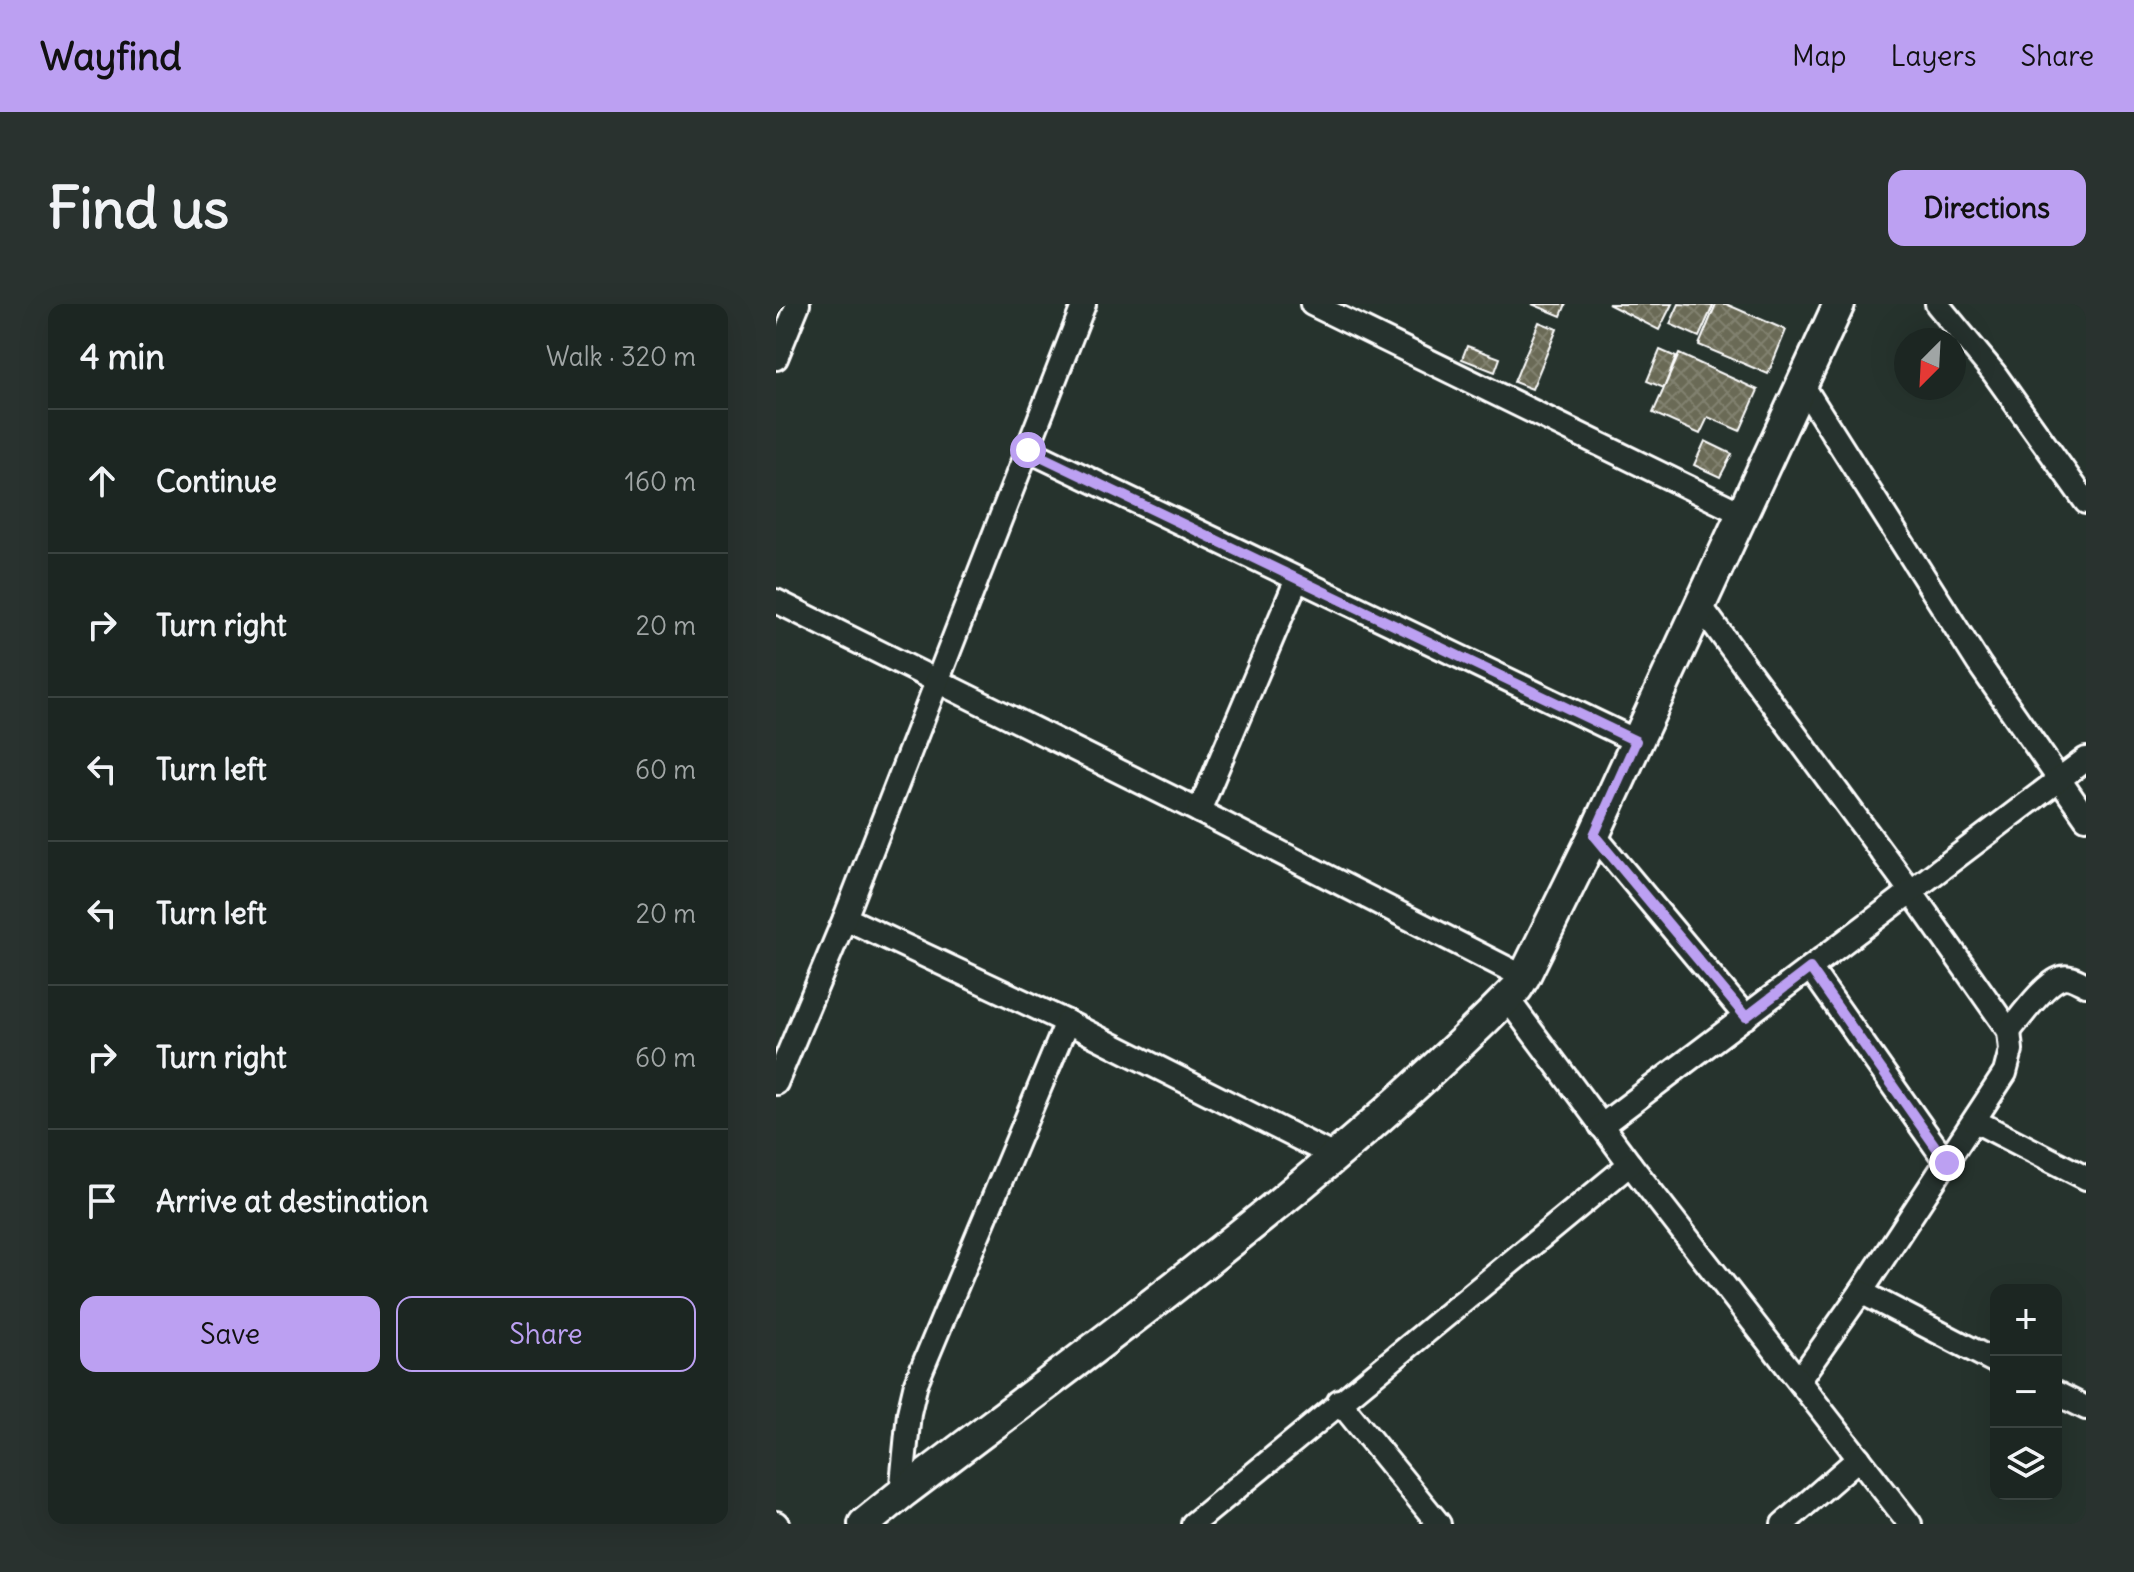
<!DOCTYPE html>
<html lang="en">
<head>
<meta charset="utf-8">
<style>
  body { margin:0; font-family:Delius,sans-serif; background:#29322f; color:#f1f3f6 }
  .controls { position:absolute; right:24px; bottom:24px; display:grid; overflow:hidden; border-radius:16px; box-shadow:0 8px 32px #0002 }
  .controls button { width:72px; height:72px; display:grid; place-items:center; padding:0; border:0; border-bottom:2px solid #3a4340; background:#1c2622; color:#f1f3f6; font:40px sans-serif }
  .compass { position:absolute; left:1118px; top:24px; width:72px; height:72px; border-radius:50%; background:#1c2622; box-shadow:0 8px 32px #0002; rotate:204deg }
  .stop { position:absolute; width:24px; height:24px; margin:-18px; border:6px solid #bca0f2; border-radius:50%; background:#fff }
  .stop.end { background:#bca0f2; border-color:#fff; box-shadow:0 2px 8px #0008 }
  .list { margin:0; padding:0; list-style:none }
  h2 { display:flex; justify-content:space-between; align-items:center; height:104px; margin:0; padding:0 32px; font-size:34px }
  h2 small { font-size:26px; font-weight:400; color:#a0a5a5 }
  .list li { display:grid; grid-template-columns:52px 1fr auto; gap:24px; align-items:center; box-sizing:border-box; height:144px; padding:0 32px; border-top:2px solid #3a4340 }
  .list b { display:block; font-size:30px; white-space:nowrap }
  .list em { font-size:26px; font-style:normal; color:#a0a5a5 }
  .actions { display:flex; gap:16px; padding:24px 32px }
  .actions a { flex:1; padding:18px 0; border:2px solid #bca0f2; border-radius:16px; text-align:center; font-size:28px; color:#bca0f2 }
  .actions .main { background:#bca0f2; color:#111 }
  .icon { flex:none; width:44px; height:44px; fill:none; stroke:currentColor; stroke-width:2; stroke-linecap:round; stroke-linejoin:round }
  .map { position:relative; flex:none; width:1310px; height:1220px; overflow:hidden; border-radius:16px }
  header { display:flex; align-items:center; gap:48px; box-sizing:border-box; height:112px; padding:0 40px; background:#bca0f2; color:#111 }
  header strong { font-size:38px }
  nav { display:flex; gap:44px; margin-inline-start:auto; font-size:28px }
  .intro { display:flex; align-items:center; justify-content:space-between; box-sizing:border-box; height:192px; padding:0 48px }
  h1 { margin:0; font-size:56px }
  .button { padding:20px 36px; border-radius:16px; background:#bca0f2; color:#111; font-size:28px; font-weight:700 }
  main { display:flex; gap:48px; padding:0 48px }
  aside { flex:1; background:#1c2622; border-radius:16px; box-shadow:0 8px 32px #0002 }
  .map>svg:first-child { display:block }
  .building { fill:url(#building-cross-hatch); stroke:#fff; stroke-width:2 }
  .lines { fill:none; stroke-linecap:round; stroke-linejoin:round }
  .street-casing { stroke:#fff; stroke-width:28 }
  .secondary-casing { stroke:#fff; stroke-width:36 }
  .street { stroke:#26332d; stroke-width:22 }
  .secondary { stroke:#26332d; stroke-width:30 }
  .route { stroke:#bca0f2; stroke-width:10 }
</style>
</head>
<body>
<header>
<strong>Wayfind</strong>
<nav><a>Map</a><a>Layers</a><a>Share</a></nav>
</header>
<div class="intro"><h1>Find us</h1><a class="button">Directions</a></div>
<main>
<aside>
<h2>4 min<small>Walk · 320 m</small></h2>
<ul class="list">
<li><svg class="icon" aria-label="ahead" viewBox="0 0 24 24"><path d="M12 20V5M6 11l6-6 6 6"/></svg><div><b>Continue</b></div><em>160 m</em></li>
<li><svg class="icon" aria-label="right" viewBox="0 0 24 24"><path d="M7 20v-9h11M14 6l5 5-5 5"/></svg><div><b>Turn right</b></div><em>20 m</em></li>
<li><svg class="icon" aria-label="left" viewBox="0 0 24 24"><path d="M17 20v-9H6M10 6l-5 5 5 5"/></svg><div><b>Turn left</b></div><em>60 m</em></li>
<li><svg class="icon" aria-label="left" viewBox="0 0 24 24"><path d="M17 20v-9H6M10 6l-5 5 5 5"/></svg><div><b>Turn left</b></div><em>20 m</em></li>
<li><svg class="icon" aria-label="right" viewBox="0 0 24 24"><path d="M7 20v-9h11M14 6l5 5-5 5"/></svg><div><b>Turn right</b></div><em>60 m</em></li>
<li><svg class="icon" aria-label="arrive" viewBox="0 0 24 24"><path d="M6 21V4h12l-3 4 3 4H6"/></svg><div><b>Arrive at destination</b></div></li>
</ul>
<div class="actions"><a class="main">Save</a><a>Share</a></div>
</aside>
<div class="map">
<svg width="1310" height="1220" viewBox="0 0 1310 1220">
  <defs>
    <pattern id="building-cross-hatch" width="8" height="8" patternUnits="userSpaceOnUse" patternTransform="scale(2)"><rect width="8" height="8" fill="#6b6b56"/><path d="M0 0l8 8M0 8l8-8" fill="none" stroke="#81816f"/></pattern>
  </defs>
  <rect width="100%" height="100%" fill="#26332d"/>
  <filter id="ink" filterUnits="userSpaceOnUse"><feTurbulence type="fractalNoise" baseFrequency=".0125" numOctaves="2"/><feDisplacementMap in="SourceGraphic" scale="16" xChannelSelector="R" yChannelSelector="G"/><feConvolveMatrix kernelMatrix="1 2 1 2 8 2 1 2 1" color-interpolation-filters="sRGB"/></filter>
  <g filter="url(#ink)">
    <g class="building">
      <polygon points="756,0 790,0 785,12"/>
      <polygon points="832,0 896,0 883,26"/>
      <polygon points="903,0 937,2 923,33 894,20"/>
      <polygon points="940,0 950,0 1010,26 992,70 923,41"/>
      <polygon points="763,18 781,25 756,85 738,78"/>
      <polygon points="691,42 724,54 719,68 686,55"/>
      <polygon points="884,46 900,53 888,84 871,77"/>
      <polygon points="903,50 982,86 964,127 932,113 924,130 877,109"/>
      <polygon points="929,137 956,150 944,173 918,161"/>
    </g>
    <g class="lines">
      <defs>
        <g id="street">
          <polyline points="536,0 967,210"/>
          <polyline points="1161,0 1218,69 1310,198"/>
          <polyline points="0,54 22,0"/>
          <polyline points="1027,82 1203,360 1310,514"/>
          <polyline points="252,146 860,437"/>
          <polyline points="0,297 423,507 748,673"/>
          <polyline points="923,300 1136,589 1233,727 1235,746 1229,769 1085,988 1023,1076"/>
          <polyline points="423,507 521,275"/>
          <polyline points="818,531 970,713"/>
          <polyline points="69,614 291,718 560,853"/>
          <polyline points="1034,664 1171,859"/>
          <polyline points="731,694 854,860 1134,1220"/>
          <path d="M 1233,727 C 1244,714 1269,679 1285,674 C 1293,671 1302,677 1310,681"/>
          <polyline points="0,779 69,614 308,0"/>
          <polyline points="1199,817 1310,874"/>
          <polyline points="825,822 1310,455"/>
          <polyline points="1085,988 1220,1058"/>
          <polyline points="1280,1089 1310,1104"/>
          <polyline points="563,1097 663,1220"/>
          <polyline points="125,1190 133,1109 140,1079 291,718"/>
          <polyline points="0,1219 1,1220"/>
          <polyline points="417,1220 854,860"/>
          <polyline points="1007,1220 1083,1154"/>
        </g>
        <path id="secondary" d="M 88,1220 L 125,1190 C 336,1030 554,874 741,684 L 748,673 L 818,531 L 1063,0"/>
      </defs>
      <use href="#street" class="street-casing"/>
      <use href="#secondary" class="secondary-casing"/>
      <use href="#street" class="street"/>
      <use href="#secondary" class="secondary"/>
    </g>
  </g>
  <g class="lines" filter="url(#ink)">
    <polyline class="route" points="252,146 860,437 818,531 970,713 1034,664 1171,859"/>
  </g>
</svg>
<div class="controls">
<button>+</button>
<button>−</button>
<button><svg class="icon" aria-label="layers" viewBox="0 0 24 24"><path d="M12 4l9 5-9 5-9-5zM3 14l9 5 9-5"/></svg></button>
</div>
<svg class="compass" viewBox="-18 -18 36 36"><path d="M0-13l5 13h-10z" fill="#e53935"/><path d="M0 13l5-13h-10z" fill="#a0a5a5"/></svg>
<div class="stop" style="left:252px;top:146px"></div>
<div class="stop end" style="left:1171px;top:859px"></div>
</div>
</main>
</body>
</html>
